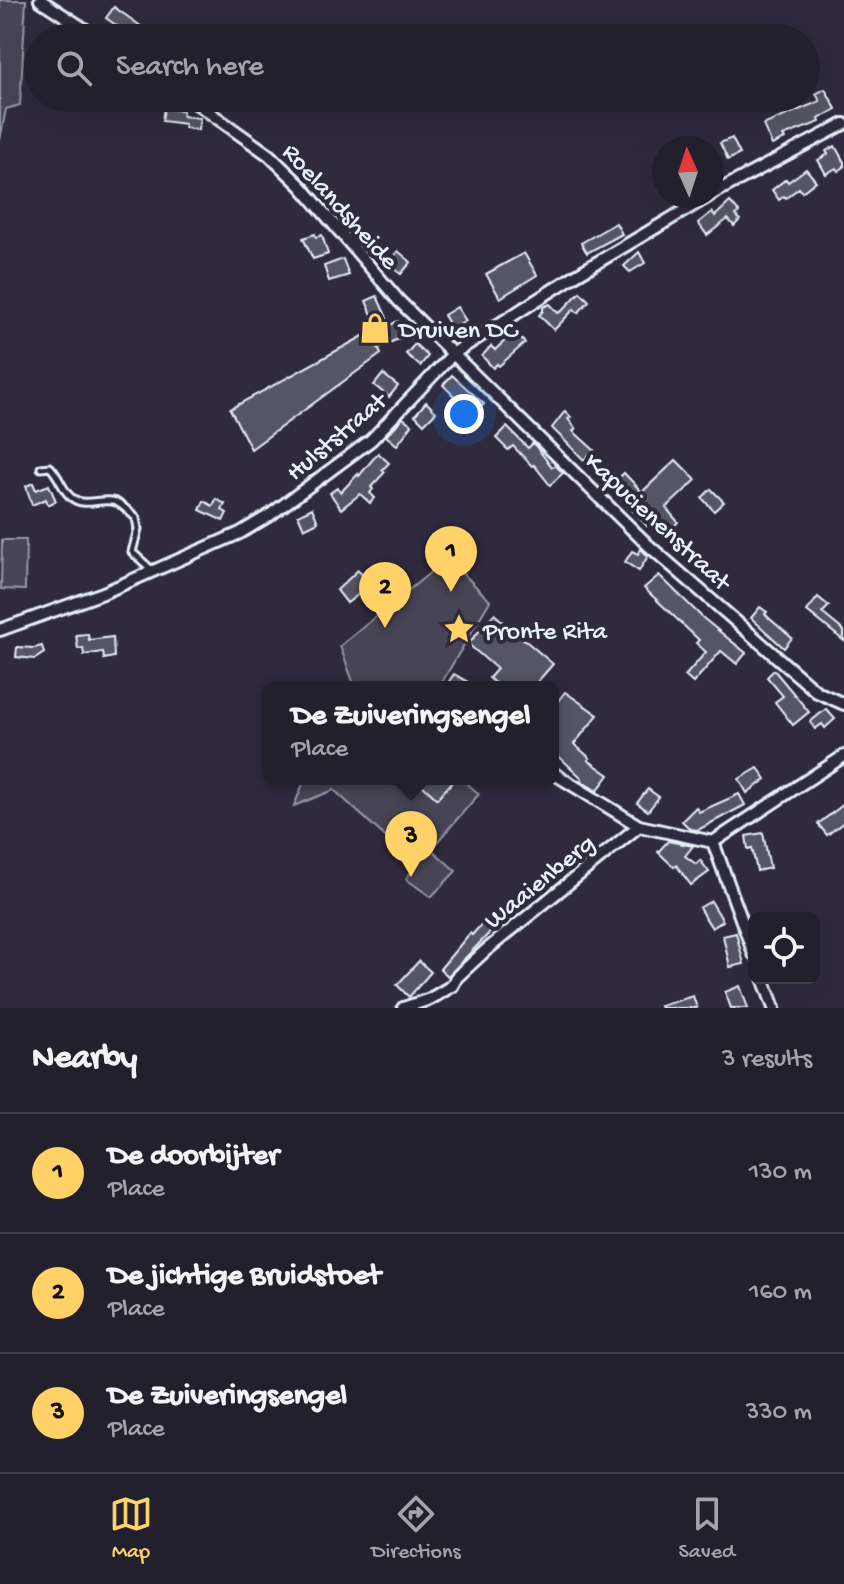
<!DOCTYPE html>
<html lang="en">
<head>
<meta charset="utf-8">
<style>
  body { margin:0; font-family:"Gochi Hand",sans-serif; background:#2f2d3a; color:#f1f3f6 }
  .controls { position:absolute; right:24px; bottom:24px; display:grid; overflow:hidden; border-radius:12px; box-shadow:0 8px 32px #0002 }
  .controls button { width:72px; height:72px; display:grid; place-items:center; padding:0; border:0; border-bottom:2px solid #403e4a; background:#23202e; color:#f1f3f6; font:40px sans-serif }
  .compass { position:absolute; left:652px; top:136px; width:72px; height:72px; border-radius:50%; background:#23202e; box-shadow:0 8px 32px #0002; rotate:357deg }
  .you { position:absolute; left:464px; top:414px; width:28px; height:28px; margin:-20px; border:6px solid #fff; border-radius:50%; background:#1a73e8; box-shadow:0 0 0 12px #1a73e833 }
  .badge { display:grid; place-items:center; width:52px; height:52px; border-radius:50%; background:#ffd166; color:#111; font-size:26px; font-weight:700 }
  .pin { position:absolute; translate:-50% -66px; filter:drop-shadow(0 2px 4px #0008) }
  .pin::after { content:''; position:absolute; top:42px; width:28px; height:24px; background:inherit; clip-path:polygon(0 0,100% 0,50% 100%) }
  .popup { position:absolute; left:263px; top:681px; width:296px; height:104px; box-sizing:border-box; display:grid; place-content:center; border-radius:12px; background:#23202e; filter:drop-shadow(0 2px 6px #0005); font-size:26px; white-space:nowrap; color:#a3a3aa }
  .popup b { font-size:30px; color:#f1f3f6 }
  .popup::after { content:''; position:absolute; left:50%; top:100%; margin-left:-16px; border:16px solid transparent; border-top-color:#23202e }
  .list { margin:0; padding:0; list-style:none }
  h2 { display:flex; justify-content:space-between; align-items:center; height:104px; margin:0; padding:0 32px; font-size:34px }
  h2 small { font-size:26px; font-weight:400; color:#a3a3aa }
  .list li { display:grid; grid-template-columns:52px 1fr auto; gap:24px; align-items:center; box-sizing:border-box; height:120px; padding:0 32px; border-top:2px solid #403e4a }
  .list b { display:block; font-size:30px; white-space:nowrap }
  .list p { margin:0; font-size:26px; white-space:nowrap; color:#a3a3aa }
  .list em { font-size:26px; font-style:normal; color:#a3a3aa }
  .icon { flex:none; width:44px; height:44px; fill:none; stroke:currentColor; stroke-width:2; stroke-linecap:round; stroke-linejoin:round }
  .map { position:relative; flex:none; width:844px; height:1008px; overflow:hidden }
  .search { position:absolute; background:#23202e; box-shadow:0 8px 32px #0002; left:24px; right:24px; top:24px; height:88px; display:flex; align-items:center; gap:20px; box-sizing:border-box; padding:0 28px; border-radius:44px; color:#a3a3aa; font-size:30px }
  .sheet { height:464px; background:#23202e }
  nav { display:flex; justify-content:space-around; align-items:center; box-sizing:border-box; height:112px; border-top:2px solid #403e4a; background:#23202e; font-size:22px; color:#a3a3aa }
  nav a { display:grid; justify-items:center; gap:4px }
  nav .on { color:#ffd166 }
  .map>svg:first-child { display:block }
  .green { fill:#464455; stroke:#979aa6; stroke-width:2 }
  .building { fill:#575565; stroke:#e8f1f8; stroke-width:2 }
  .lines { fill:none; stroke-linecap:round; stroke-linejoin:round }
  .lane-casing { stroke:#e8f1f8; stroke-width:11 }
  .street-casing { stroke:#e8f1f8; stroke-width:16 }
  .lane { stroke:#2f2a3d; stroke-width:5 }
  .street { stroke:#2f2a3d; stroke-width:10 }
  .labels { text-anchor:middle; stroke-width:8; stroke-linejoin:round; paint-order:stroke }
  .street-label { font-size:26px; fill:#e8f1f8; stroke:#2f2a3d }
  .poi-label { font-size:26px; fill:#e8f1f8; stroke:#2f2a3d; text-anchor:start }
</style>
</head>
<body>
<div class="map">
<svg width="844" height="1008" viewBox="0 0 844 1008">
  <rect width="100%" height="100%" fill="#2f2a3d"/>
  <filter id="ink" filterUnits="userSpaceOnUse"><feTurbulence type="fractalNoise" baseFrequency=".0125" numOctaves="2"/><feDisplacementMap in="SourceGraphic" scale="16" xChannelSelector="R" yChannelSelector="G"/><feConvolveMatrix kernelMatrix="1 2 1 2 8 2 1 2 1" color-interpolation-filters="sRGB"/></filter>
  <g filter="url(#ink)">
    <g class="green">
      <polygon points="0,0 26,0 20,105 6,109 0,140"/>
      <polygon points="2,540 26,540 25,590 1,589"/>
      <polygon points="448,558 490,601 439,687 355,687 340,646"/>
      <polygon points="305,779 462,779 479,794 431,849 456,871 431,897 406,879 416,865 334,790 294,806"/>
    </g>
    <g class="building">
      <polygon points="114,7 145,29 147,27 153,31 148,38 134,38 106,18"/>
      <polygon points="825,89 836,109 819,119 820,122 783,136 785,139 772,145 763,125 820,101 816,94"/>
      <polygon points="164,108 183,111 183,116 200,118 198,130 185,128 185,124 162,121"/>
      <polygon points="732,138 740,154 728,160 720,143"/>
      <polygon points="835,146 844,162 844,167 838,171 836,168 826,174 818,160 828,154 826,151"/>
      <polygon points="806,169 816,181 802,192 799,188 786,198 784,196 779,200 772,190 786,179 788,182"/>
      <polygon points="730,202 739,212 736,215 740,220 734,226 728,219 707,235 698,223 712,212 715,216"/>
      <polygon points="616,223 622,234 587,253 581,243"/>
      <polygon points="315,234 316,237 322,235 328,254 313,259 303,238"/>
      <polygon points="398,251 411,262 401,274 388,264"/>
      <polygon points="639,252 645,263 630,272 624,266"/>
      <polygon points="524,253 537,275 500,298 486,274"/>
      <polygon points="343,259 349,275 329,281 324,266"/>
      <polygon points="580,292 589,301 578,313 574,309 554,330 539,315 543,311 543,307 550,304 558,313 562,311"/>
      <polygon points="377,296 390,325 398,321 405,336 378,348 381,354 251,449 230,409 378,328 366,301"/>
      <polygon points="457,307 466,321 452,329 444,315"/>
      <polygon points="514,332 525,343 499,366 497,364 493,368 482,356 491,346 495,350"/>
      <polygon points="415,344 428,356 420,366 406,354"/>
      <polygon points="383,374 398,386 389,397 374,385"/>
      <polygon points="452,375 484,404 471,418 458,405 461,403 443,385"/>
      <polygon points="426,402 436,412 424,424 415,415"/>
      <polygon points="565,411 571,417 568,419 576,429 573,431 594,450 584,460 552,428"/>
      <polygon points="403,418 412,425 397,445 386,436"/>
      <polygon points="507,427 528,448 533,443 552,467 555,465 563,473 550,485 534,465 532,466 513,446 508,450 496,438"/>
      <polygon points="378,453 389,463 382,470 385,472 371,487 373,489 370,493 375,498 370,503 360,494 341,509 330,493 337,488 341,492 358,474 359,476"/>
      <polygon points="676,460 696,480 666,508 678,522 664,536 651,522 647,526 610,486 624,473 642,492"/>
      <polygon points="33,483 36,490 49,485 56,501 48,505 46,499 32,505 26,486"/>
      <polygon points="711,489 724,502 714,511 702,498"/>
      <polygon points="216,499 225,504 222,510 227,513 223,521 200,510 204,501 213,506"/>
      <polygon points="312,508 318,522 304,529 298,515"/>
      <polygon points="641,549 648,556 639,571 625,562 632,551 638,554"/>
      <polygon points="358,570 371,585 347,603 337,590"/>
      <polygon points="659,575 703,618 746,653 737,664 721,651 693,683 685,676 706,652 696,643 699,640 644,588"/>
      <polygon points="818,597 829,606 822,613 844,631 844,641 807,611"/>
      <polygon points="760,607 767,612 765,614 770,619 792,638 784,648 751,618"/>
      <polygon points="494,614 553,664 533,687 499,687 489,678 497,669 468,644"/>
      <polygon points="88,634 89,640 113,637 114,657 104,659 103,652 84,655 83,648 78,649 76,635"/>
      <polygon points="42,646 44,653 35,659 16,657 17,647 34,648"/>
      <polygon points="774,670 809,712 793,725 775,702 783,696 767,677"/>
      <polygon points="454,674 477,687 445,687"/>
      <polygon points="565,692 598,715 574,744 590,758 588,760 609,775 597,791 581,781 582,778 553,751 553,707"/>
      <polygon points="826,709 835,719 825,728 822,724 815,729 810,722"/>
      <polygon points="758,768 766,779 747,793 739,779"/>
      <polygon points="428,779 455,779 437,799 422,785"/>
      <polygon points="648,789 659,797 648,811 637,803"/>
      <polygon points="739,794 745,805 698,830 690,829 682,821 696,807 699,812"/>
      <polygon points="844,804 844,822 827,835 818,824"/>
      <polygon points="763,833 770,868 757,871 752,848 748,849 746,836"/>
      <polygon points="668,841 693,846 685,856 696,864 700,860 709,872 691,885 676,865 674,867 658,852"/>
      <polygon points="711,901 723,921 712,928 699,908"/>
      <polygon points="488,917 497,925 448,976 440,969 470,933 472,935"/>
      <polygon points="736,933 744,964 730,967 723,936"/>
      <polygon points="419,961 431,972 409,997 397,985"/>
      <polygon points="740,986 748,1008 731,1008 725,992"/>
      <polygon points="693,996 697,1008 661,1008 660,1006"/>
    </g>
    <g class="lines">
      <defs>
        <path id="lane" d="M 41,468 L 50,467 C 60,477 63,492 72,498 C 86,508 101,497 116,502 C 123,505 130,513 136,518 L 138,529 L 132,552 L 153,571"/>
        <g id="street">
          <polyline points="40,0 98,38"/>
          <polyline points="189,98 269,155 301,186 399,301 648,545 817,692 844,704"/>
          <polyline points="712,194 844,124"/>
          <polyline points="0,630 103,593 240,533 270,515 371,440 454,353 576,275 709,196"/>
          <polyline points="553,773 639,826 713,842"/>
          <polyline points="713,842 844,756"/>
          <polyline points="713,842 754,954"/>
          <polyline points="763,978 774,1008"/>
          <polyline points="403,1008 430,999 452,986 457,977 485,951 639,826"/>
        </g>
      </defs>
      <use href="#lane" class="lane-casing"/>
      <use href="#street" class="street-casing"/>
      <use href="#lane" class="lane"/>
      <use href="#street" class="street"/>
    </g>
  </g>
  <defs>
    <symbol id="shop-bare" viewBox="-9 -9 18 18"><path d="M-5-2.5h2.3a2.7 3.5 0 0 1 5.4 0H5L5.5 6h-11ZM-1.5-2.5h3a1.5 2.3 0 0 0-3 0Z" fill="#ffd166" stroke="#2f2a3d" stroke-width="2.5" paint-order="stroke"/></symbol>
    <symbol id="sight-bare" viewBox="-9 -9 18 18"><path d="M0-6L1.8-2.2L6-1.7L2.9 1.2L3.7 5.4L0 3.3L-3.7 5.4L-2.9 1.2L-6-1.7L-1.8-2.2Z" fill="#ffd166" stroke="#2f2a3d" stroke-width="2.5" paint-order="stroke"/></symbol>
  </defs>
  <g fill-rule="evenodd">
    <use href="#shop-bare" x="353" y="306" width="44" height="44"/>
    <use href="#sight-bare" x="437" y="607" width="44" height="44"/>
  </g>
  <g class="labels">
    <g class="street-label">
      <text transform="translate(342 205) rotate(48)" y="9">Roelandsheide</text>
      <text transform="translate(335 435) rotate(-40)" y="9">Hulststraat</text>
      <text transform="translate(659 520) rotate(43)" y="9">Kapucienenstraat</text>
      <text transform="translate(538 880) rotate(-39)" y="9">Waaienberg</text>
    </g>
    <g class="poi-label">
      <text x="399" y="337">Druiven DC</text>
      <text x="483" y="638">Pronte Rita</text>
    </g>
  </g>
</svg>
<div class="controls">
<button><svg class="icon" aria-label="locate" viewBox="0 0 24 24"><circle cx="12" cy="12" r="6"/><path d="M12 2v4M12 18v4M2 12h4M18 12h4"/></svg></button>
</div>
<svg class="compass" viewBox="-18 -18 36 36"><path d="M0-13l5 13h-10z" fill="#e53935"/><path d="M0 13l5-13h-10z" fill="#a3a3aa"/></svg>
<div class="you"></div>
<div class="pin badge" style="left:451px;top:592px">1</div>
<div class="pin badge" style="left:385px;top:628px">2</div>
<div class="pin badge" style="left:411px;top:877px">3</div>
<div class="popup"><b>De Zuiveringsengel</b>Place</div>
<div class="search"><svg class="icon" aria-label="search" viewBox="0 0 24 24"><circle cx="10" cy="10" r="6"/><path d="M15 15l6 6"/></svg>Search here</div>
</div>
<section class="sheet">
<h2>Nearby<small>3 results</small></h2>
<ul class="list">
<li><span class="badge">1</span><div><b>De doorbijter</b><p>Place</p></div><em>130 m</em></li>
<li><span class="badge">2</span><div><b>De jichtige Bruidstoet</b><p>Place</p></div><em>160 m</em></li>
<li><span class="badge">3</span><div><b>De Zuiveringsengel</b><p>Place</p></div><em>330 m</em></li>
</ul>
</section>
<nav>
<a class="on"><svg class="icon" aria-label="map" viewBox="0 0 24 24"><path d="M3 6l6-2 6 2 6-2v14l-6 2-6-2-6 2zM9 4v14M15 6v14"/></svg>Map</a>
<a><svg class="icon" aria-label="directions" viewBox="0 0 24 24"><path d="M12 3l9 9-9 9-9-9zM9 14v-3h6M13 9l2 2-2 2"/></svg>Directions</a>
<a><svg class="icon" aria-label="saved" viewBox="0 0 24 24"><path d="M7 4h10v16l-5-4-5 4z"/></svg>Saved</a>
</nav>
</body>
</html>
